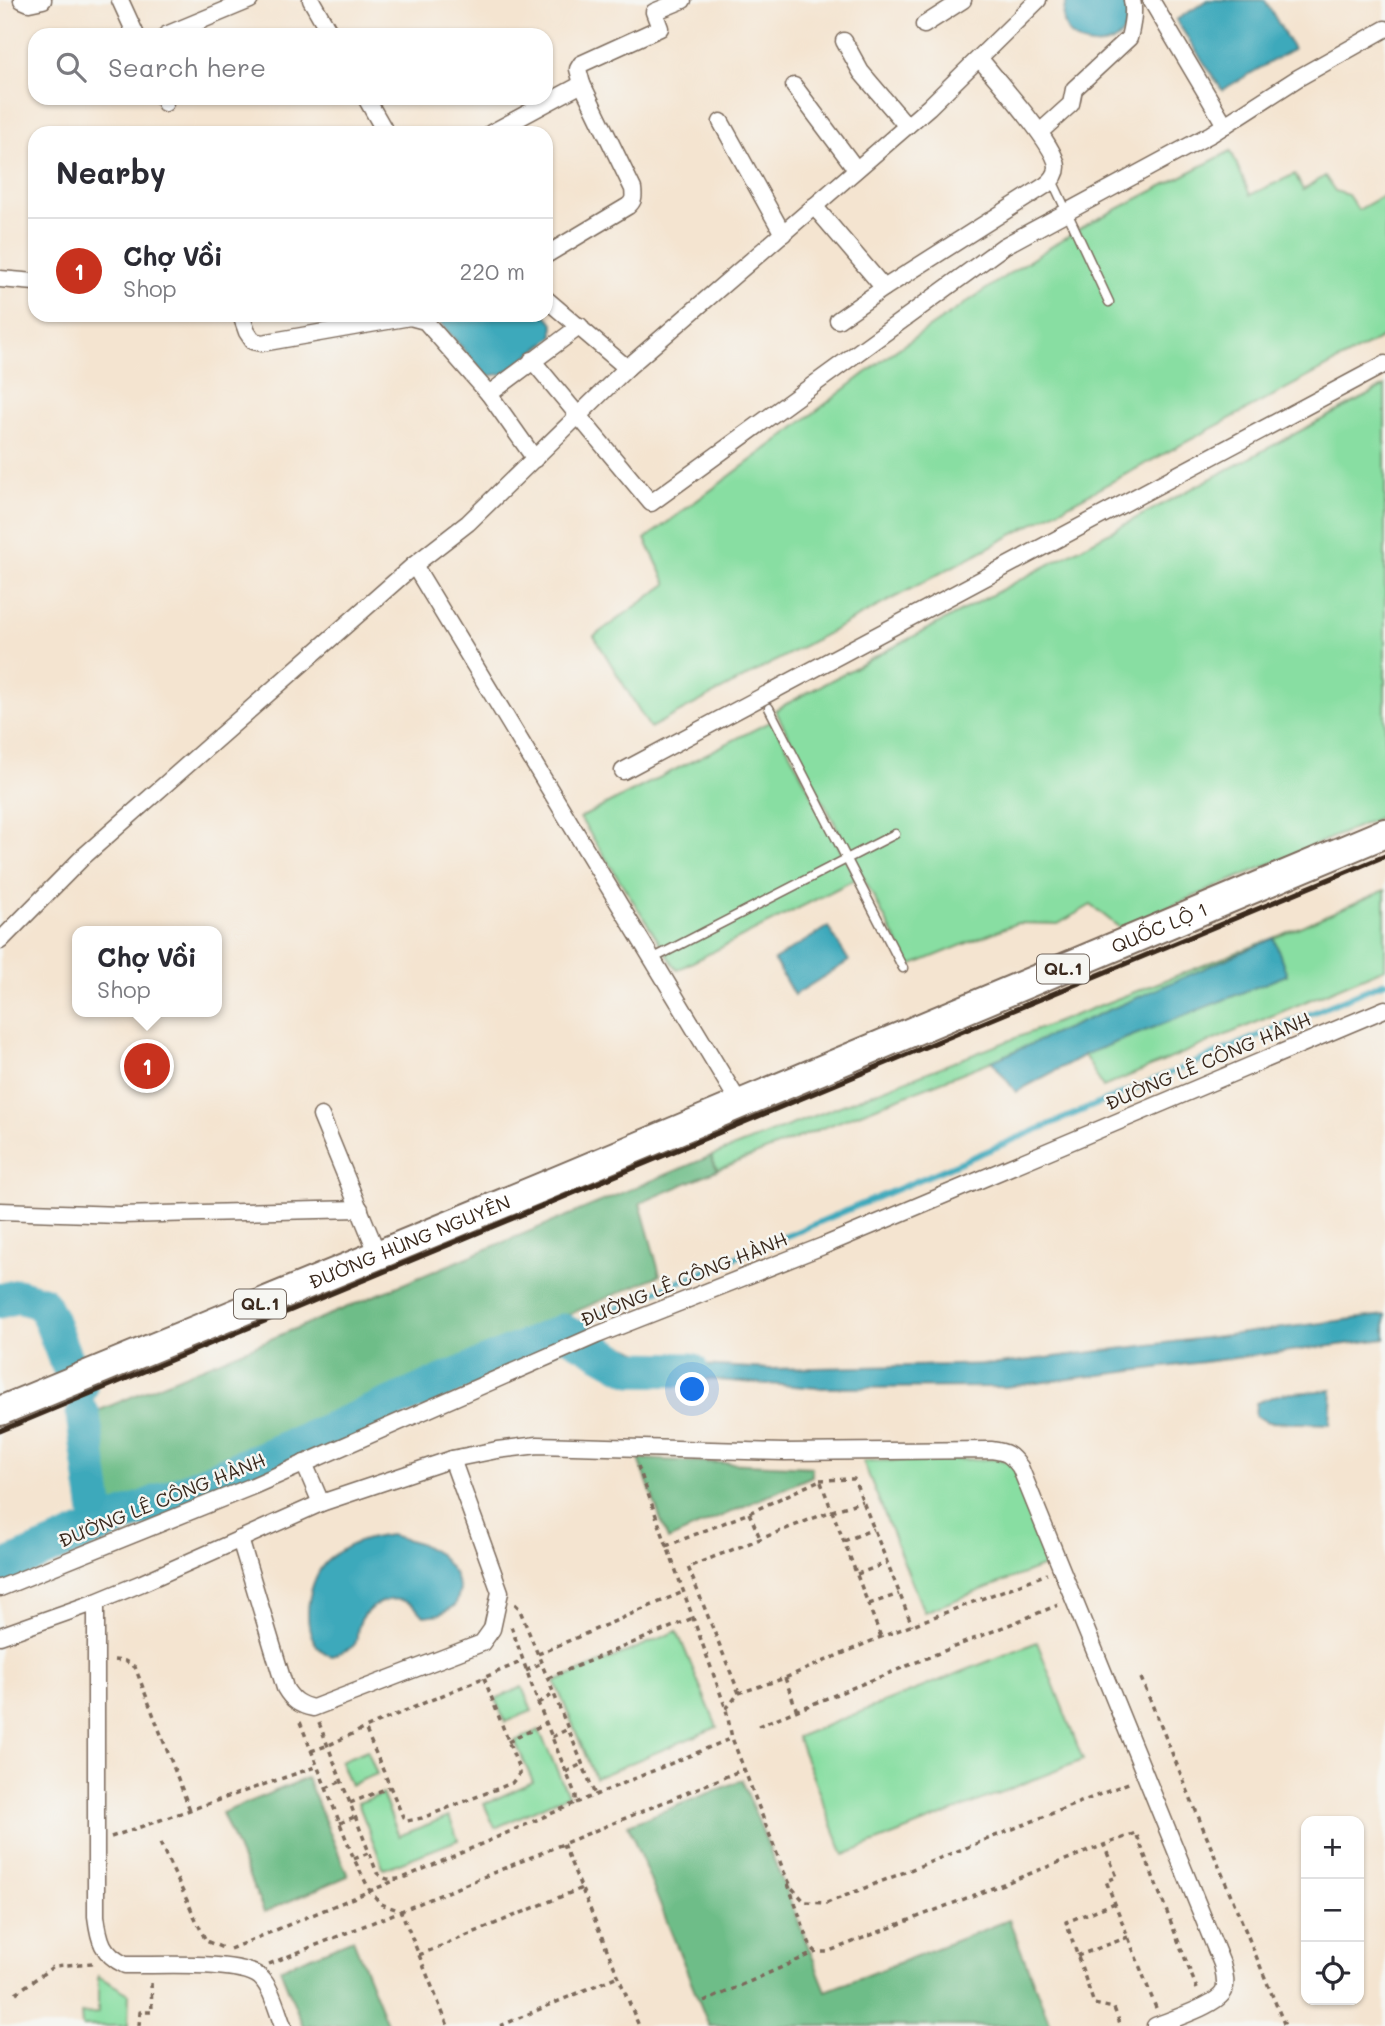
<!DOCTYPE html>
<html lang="en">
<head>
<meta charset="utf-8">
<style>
  body { margin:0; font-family:Mali,sans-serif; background:#f7f7f7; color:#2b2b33 }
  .controls { position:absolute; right:21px; bottom:21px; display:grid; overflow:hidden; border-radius:14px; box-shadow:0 2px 5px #0004 }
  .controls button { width:63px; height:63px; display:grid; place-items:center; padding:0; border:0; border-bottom:2px solid #e1e1e2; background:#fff; color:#2b2b33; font:35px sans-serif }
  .you { position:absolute; left:693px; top:1390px; width:24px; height:24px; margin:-18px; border:5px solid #fff; border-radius:50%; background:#1a73e8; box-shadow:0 0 0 10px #1a73e833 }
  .badge { display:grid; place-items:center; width:46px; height:46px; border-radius:50%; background:#c8321e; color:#fff; font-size:23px; font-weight:700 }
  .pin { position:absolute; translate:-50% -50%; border:4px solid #fff; box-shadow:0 2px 7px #0006 }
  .popup { position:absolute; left:72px; top:926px; width:150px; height:91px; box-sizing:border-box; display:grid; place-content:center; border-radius:14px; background:#fff; filter:drop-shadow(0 2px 5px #0005); font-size:23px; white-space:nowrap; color:#7c7c81 }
  .popup b { font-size:26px; color:#2b2b33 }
  .popup::after { content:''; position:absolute; left:50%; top:100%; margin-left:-14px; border:14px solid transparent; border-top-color:#fff }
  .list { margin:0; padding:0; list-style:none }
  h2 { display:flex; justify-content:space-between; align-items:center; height:91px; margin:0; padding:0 28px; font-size:30px }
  h2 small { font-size:23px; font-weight:400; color:#7c7c81 }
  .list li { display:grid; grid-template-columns:46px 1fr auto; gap:21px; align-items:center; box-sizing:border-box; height:105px; padding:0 28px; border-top:2px solid #e1e1e2 }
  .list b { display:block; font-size:26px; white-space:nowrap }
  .list p { margin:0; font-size:23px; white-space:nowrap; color:#7c7c81 }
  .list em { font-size:23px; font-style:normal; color:#7c7c81 }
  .icon { flex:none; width:38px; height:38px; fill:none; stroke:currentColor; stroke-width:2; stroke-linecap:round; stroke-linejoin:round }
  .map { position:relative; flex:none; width:1385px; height:2026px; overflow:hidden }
  .search { position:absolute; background:#fff; box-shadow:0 2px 5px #0004; left:28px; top:28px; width:525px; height:77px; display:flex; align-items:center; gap:18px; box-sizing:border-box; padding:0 24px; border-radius:21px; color:#7c7c81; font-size:26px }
  .panel { position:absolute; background:#fff; box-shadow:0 2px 5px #0004; left:28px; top:126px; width:525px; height:196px; border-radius:21px }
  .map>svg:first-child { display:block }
  .green { fill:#88dea2; stroke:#628460; stroke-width:2 }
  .forest { fill:#6ebd88; stroke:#547453; stroke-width:2 }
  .water { fill:#3ca9bb; stroke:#3c6a6c; stroke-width:2 }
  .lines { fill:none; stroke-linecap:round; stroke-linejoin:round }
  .stream { stroke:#3ca9bb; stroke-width:6 }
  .river { stroke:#3ca9bb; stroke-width:35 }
  .lane-casing { stroke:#7c6b5c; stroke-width:11 }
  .street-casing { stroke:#7c6b5c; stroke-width:19 }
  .highway-casing { stroke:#7c6b5c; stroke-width:32 }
  .path { stroke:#7c6b5c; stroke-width:3.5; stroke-dasharray:5 5; stroke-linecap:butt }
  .lane { stroke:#fff; stroke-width:8 }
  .street { stroke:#fff; stroke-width:16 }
  .highway { stroke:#fff; stroke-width:28 }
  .rail { stroke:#3b2a1e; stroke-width:5 }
  .labels { text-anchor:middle; stroke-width:5; stroke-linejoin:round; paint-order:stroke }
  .shield { fill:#f6f6f2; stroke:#73675e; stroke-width:2 }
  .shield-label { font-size:18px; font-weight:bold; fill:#3b2a1e }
  .street-label { font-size:19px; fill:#3b2a1e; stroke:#f6f6f2 }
</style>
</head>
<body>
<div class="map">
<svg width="1385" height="2026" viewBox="0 0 1385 2026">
  <rect width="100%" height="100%" fill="#f6f6f2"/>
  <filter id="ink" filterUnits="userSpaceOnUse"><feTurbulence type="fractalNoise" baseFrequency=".0143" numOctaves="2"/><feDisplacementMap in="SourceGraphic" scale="14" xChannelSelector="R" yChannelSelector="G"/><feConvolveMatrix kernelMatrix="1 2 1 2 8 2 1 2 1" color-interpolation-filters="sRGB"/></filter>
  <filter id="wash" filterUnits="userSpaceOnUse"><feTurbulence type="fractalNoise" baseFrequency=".00686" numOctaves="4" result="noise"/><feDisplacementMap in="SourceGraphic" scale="28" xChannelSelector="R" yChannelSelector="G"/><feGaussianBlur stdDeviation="1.57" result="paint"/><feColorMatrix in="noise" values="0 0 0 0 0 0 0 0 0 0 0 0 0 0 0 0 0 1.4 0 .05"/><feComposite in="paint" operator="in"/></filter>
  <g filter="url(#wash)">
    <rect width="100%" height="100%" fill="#f4e4d0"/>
    <g class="green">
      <polygon points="1231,151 1250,195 1295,174 1303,190 1325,176 1335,191 1348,195 1358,210 1385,195 1385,336 650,728 594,636 667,584 645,539 785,435 892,353 1010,273 1082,227"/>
      <polygon points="1385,386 1385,815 1120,928 1091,905 1058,924 1017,923 910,966 775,710"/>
      <polygon points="773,720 856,879 677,970 580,818"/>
      <polygon points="1385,890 1385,968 1103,1087 1084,1055 1016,1092 992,1061 717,1170 711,1156 1274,938"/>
      <polygon points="1000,1459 1014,1465 1052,1563 924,1612 863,1461"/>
      <polygon points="677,1631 717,1727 595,1778 555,1682"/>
      <polygon points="1037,1642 1083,1760 844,1855 797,1737"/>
      <polygon points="522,1687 532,1711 505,1722 495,1699"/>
      <polygon points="539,1730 568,1795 495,1828 484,1804 533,1782 515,1741"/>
      <polygon points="367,1750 377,1774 350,1785 340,1761"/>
      <polygon points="382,1794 399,1836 449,1816 458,1840 384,1869 358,1803"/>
      <polygon points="98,1976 129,1994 128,2026 82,2026 81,2014 98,2013"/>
    </g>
    <g class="forest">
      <polygon points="711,1156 717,1170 640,1203 660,1275 110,1513 71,1422"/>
      <polygon points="639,1459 812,1467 812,1476 668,1540"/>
      <polygon points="307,1778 348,1876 264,1912 222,1813"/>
      <polygon points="742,1780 826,1991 1009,1920 1051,2026 709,2026 628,1825"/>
      <polygon points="353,1939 388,2026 303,2026 280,1969"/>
    </g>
    <g class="water">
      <path d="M 1067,0 L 1125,0 C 1145,64 1044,57 1067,0 Z"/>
      <polygon points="1208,0 1265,0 1293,49 1222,90 1176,20"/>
      <polygon points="433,315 546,315 553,323 553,337 503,374 487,376"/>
      <polygon points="828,927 849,961 794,995 774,960"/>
      <polygon points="1274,938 1287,975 1084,1055 1016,1092 992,1061"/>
      <polygon points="1385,1315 1385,1339 1005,1387 818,1388 655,1375 607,1350 621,1345 666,1363 769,1369 999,1364"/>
      <polygon points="1332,1390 1330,1424 1268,1422 1255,1416 1256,1403 1280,1394"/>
      <path d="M 390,1535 L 419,1543 L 440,1555 L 454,1573 L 460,1590 L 455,1606 L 440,1614 L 424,1616 C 419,1610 414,1605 407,1602 C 387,1594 364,1607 358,1627 C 356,1634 359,1642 352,1647 C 347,1651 338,1653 332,1656 C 297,1645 305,1584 326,1562 C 345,1544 365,1538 390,1535 Z"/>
    </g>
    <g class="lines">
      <polyline class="stream" points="563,1331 1385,982"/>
      <g class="river">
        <polyline points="0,1301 18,1296 42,1303 50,1319 64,1356 80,1389"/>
        <polyline points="83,1415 99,1527"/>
        <polyline points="0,1569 563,1331 631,1369 691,1370"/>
      </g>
    </g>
  </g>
  <g filter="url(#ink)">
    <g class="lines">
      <defs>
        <g id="lane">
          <polyline points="1052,180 1109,302"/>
          <polyline points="769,708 903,968"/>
          <polyline points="652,959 895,834"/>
        </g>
        <g id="street">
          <polyline points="22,0 29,3 43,0"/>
          <polyline points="120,0 136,35"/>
          <polyline points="311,0 331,35"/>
          <polyline points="1151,0 1225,125"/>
          <polyline points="924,25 963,0"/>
          <polyline points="166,35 250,0"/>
          <polyline points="844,41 861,72 907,126"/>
          <polyline points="794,86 856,169"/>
          <polyline points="163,98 165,103"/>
          <polyline points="366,98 386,133"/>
          <polyline points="721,122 783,234"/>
          <path d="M 1040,132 L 1071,104 L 1074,89 L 1129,38 C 1132,26 1135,12 1132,0"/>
          <polyline points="491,133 582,84"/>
          <polyline points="814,206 884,288"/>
          <path d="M 546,255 L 628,206 C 634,201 634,197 633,189 L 582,84 L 578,69 L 581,64 L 660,28 L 654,12 L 683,0"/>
          <polyline points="0,279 35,282"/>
          <polyline points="546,299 627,368"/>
          <polyline points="241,315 247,332 253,341 262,343 410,317 425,321 489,394 535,459"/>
          <path d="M 838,320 L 884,288 L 1046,185 C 1051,181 1057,174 1057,167 C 1057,146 995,78 980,59"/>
          <polyline points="532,360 651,503 1004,246 1211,134 1298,78 1385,29"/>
          <polyline points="489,394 580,326"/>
          <polyline points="414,565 740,1104"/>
          <polyline points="623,771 1385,364"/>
          <polyline points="0,941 84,856 414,565 468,523 627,368 929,107 1038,0"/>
          <polyline points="321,1116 378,1255"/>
          <polyline points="0,1211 120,1215 360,1209"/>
          <polyline points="304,1463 321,1503"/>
          <path d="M 240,1539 L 285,1688 C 292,1700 299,1705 313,1708 L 482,1643 L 492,1629 L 500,1592 L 452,1459"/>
          <polyline points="0,1588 253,1486 597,1335 823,1246 1385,1009"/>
          <path d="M 96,1602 L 96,1916 C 99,1940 102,1954 125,1965 C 155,1966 239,1960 260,1977 C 272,1988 277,2011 283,2026"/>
          <path d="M 0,1636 L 96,1602 L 142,1583 L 321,1503 L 452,1459 L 497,1450 L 538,1445 L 784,1452 L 991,1450 C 1007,1452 1010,1454 1020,1467 L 1222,1964 C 1224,1973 1227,1981 1224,1991 C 1218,2005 1170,2020 1155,2026"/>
        </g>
        <g id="highway">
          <path id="s1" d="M 0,1411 L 540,1188 L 1385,833"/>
        </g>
      </defs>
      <use href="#lane" class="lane-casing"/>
      <use href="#street" class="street-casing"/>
      <use href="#highway" class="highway-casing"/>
      <g class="path">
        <polyline points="638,1466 726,1709 732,1738 784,1872 792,1888 805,1902 827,1903 1131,1782"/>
        <polyline points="820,1480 854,1479 912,1625"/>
        <polyline points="749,1513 760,1538"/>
        <polyline points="844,1541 874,1529"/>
        <polyline points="666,1546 749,1513 820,1480 881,1637"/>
        <polyline points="857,1574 887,1563"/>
        <polyline points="515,1604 519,1608 595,1795"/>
        <polyline points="869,1604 899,1594"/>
        <polyline points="538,1654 683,1592"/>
        <polyline points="114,1660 125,1661 135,1667 190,1810"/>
        <polyline points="526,1671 541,1663"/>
        <polyline points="484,1678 519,1769 519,1774 512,1783 422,1818 407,1821 403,1817 365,1728 523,1661"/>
        <polyline points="548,1678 693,1618"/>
        <polyline points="785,1678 797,1711"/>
        <polyline points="1141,1678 1285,2026"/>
        <polyline points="739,1693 688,1567 832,1511 863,1501"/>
        <polyline points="538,1703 554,1694"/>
        <polyline points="726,1709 739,1693 785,1678 881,1637 1047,1574"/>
        <polyline points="300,1722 354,1859 370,1891 381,1904 401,1911 744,1769"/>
        <path d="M 319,1723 L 377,1873 C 386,1881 392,1880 403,1878 L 571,1805 L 576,1802 L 576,1796 L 538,1703 L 511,1626"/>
        <polyline points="758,1726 1058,1605"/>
        <polyline points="552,1737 568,1729"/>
        <polyline points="508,1742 546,1723"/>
        <polyline points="311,1751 329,1745 365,1728"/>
        <polyline points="566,1772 582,1764"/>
        <polyline points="326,1788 342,1781"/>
        <polyline points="350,1803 390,1787"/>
        <polyline points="576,1803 732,1738"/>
        <polyline points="340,1823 354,1817"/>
        <polyline points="111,1837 318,1766"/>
        <polyline points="160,1843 206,1941 223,1948"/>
        <polyline points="563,1844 639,2026"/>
        <polyline points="354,1859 368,1853"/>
        <polyline points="788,1884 810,1945 816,1952 827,1952 1104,1845"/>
        <polyline points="1115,1903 1066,1922 1094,2004 1114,2008 1121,2026"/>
        <polyline points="230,1949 394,1881"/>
        <polyline points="419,1955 582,1888"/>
        <polyline points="1077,1956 1128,1937"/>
        <polyline points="269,1964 401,1911 448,2026"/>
        <polyline points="16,1993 54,1966 92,1963 94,1961"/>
        <polyline points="704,2002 816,1952"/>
        <polyline points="1156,2008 1106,1881 1117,1877 1104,1845 1136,1833 1197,1989"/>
        <polyline points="139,2026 140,2012 152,2012 151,1981"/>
        <polyline points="500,2026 618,1976"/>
      </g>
      <use href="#lane" class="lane"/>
      <use href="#street" class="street"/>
      <use href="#highway" class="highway"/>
      <polyline class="rail" points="0,1431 1385,856"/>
    </g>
  </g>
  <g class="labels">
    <g class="shield">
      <rect x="1037" y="954.5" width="52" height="29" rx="5"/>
      <rect x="234" y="1289.5" width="52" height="29" rx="5"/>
    </g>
    <g class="shield-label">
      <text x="1063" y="975">QL.1</text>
      <text x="260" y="1310">QL.1</text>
    </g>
    <g class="street-label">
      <text dy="7" stroke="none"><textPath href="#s1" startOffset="1256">QUỐC LỘ 1</textPath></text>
      <text transform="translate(1208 1061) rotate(-23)" y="7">ĐƯỜNG LÊ CÔNG HÀNH</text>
      <text dy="7" stroke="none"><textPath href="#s1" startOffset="443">ĐƯỜNG HÙNG NGUYÊN</textPath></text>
      <text transform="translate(684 1279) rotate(-22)" y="7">ĐƯỜNG LÊ CÔNG HÀNH</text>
      <text transform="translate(162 1500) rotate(-22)" y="7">ĐƯỜNG LÊ CÔNG HÀNH</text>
    </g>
  </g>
</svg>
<div class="controls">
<button>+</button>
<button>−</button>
<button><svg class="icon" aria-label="locate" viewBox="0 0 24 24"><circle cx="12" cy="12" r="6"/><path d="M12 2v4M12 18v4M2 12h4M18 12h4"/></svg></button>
</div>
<div class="you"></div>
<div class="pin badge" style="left:147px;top:1066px">1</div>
<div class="popup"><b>Chợ Vồi</b>Shop</div>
<div class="search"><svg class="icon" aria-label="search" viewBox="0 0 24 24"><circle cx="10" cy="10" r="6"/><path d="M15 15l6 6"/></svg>Search here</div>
<section class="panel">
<h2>Nearby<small></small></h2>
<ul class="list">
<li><span class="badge">1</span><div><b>Chợ Vồi</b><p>Shop</p></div><em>220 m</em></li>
</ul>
</section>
</div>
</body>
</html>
